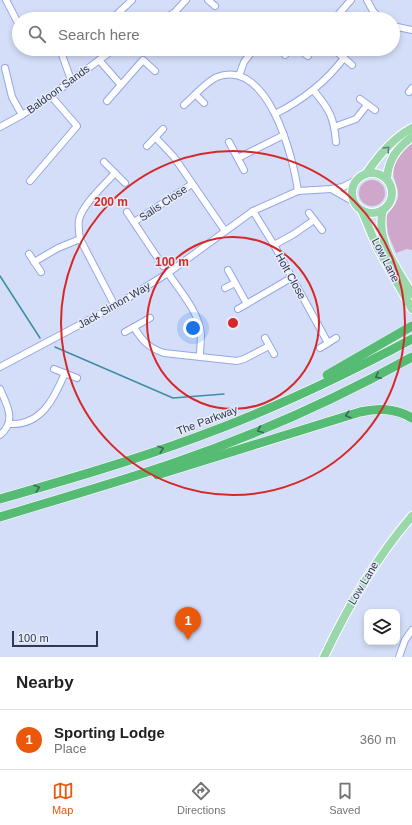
<!DOCTYPE html>
<html lang="en">
<head>
<meta charset="utf-8">
<style>
  body { margin:0; font-family:Arial,sans-serif; background:#f6f6f6; color:#202124 }
  .controls { position:absolute; right:12px; bottom:12px; display:grid; overflow:hidden; border-radius:8px; box-shadow:0 2px 6px #0003 }
  .controls button { width:36px; height:36px; display:grid; place-items:center; padding:0; border:0; border-bottom:1px solid #e0e0e0; background:#fff; color:#202124; font:20px sans-serif }
  .scale { position:absolute; left:12px; bottom:10px; width:86px; box-sizing:border-box; padding-left:4px; border:2px solid #303852; border-top:0; font-size:11px; line-height:14px; white-space:nowrap; color:#303852; -webkit-text-stroke:3px #e7ecf9; paint-order:stroke }
  .you { position:absolute; left:193px; top:328px; width:14px; height:14px; margin:-10px; border:3px solid #fff; border-radius:50%; background:#1a73e8; box-shadow:0 0 0 6px #1a73e833 }
  .badge { display:grid; place-items:center; width:26px; height:26px; border-radius:50%; background:#ea580c; color:#fff; font-size:13px; font-weight:700 }
  .pin { position:absolute; translate:-50% -33px; filter:drop-shadow(0 1px 2px #0008) }
  .pin::after { content:''; position:absolute; top:21px; width:14px; height:12px; background:inherit; clip-path:polygon(0 0,100% 0,50% 100%) }
  .list { margin:0; padding:0; list-style:none }
  h2 { display:flex; justify-content:space-between; align-items:center; height:52px; margin:0; padding:0 16px; font-size:17px }
  h2 small { font-size:13px; font-weight:400; color:#757577 }
  .list li { display:grid; grid-template-columns:26px 1fr auto; gap:12px; align-items:center; box-sizing:border-box; height:60px; padding:0 16px; border-top:1px solid #e0e0e0 }
  .list b { display:block; font-size:15px; white-space:nowrap }
  .list p { margin:0; font-size:13px; white-space:nowrap; color:#757577 }
  .list em { font-size:13px; font-style:normal; color:#757577 }
  .icon { flex:none; width:22px; height:22px; fill:none; stroke:currentColor; stroke-width:2; stroke-linecap:round; stroke-linejoin:round }
  .map { position:relative; flex:none; width:412px; height:657px; overflow:hidden }
  .search { position:absolute; background:#fff; box-shadow:0 2px 6px #0003; left:12px; right:12px; top:12px; height:44px; display:flex; align-items:center; gap:10px; box-sizing:border-box; padding:0 14px; border-radius:22px; color:#757577; font-size:15px }
  .sheet { height:112px; background:#fff }
  nav { display:flex; justify-content:space-around; align-items:center; box-sizing:border-box; height:56px; border-top:1px solid #e0e0e0; background:#fff; font-size:11px; color:#757577 }
  nav a { display:grid; justify-items:center; gap:2px }
  nav .on { color:#ea580c }
  .map>svg:first-child { display:block }
  .green { fill:#cfa7ca }
  .lines { fill:none; stroke-linecap:round; stroke-linejoin:round }
  .stream { stroke:#3d8ea2; stroke-width:1.5 }
  .minor-casing { stroke:#93a7e5; stroke-width:8 }
  .major-casing { stroke:#fff; stroke-width:10 }
  .highway-casing { stroke:#fff; stroke-width:10 }
  .minor { stroke:#fff; stroke-width:6 }
  .major { stroke:#9ad7ab; stroke-width:8 }
  .highway { stroke:#56bc73; stroke-width:9 }
  .oneway { stroke:#60807a }
  .oneway2 { stroke:#3d665e }
  .ring { fill:none; stroke:#d62828; stroke-width:2 }
  .labels { text-anchor:middle; stroke-width:3; stroke-linejoin:round; paint-order:stroke }
  .street-label { font-size:11px; fill:#303852; stroke:#e7ecf9 }
  .centre { fill:#d62828; stroke:#e7ecf9; stroke-width:2 }
  .ring-label { font-size:12px; text-anchor:middle; font-weight:bold; fill:#d62828; stroke:#e7ecf9; stroke-width:3; stroke-linejoin:round; paint-order:stroke }
</style>
</head>
<body>
<div class="map">
<svg width="412" height="657" viewBox="0 0 412 657">
  <rect width="100%" height="100%" fill="#d5def8"/>
  <g class="green">
    <path d="M 412,143 L 412,250 L 407,249 L 396,253 L 388,234 L 386,216 C 391,210 396,205 398,197 C 399,190 396,185 394,178 C 391,164 402,152 412,143 Z"/>
    <circle cx="372" cy="193" r="13"/>
  </g>
  <g class="lines">
    <g class="stream">
      <polyline points="0,276 40,338"/>
      <polyline points="55,347 173,398 224,394"/>
    </g>
    <defs>
      <g id="minor">
        <polyline points="6,0 19,25"/>
        <polyline points="208,0 215,6"/>
        <polyline points="367,0 373,11 380,19"/>
        <polyline points="337,16 351,0"/>
        <polyline points="112,19 132,0"/>
        <polyline points="163,19 174,13 186,0"/>
        <polyline points="393,26 412,30"/>
        <polyline points="60,49 71,80"/>
        <polyline points="298,49 308,56"/>
        <polyline points="337,52 352,65"/>
        <polyline points="285,55 290,49"/>
        <polyline points="99,60 121,85 143,60 155,71"/>
        <polyline points="5,68 12,97 22,115"/>
        <polyline points="239,76 244,62 254,49"/>
        <path d="M 314,91 C 330,110 334,118 336,142"/>
        <polyline points="409,92 412,88"/>
        <polyline points="196,95 204,103"/>
        <polyline points="360,99 375,110"/>
        <polyline points="107,101 121,85"/>
        <path d="M 184,105 C 192,98 207,81 217,77 C 268,58 293,156 298,191"/>
        <path d="M 275,114 C 303,100 325,83 344,58"/>
        <polyline points="0,127 22,115 51,96 114,49"/>
        <polyline points="334,127 356,119 367,105"/>
        <polyline points="156,138 174,157 225,231"/>
        <polyline points="229,142 244,170"/>
        <polyline points="147,146 163,129"/>
        <polyline points="238,158 284,135"/>
        <polyline points="104,162 125,183"/>
        <polyline points="30,181 77,126 51,96"/>
        <polyline points="331,189 354,202"/>
        <polyline points="253,211 274,245 328,343"/>
        <polyline points="127,212 163,266"/>
        <polyline points="309,213 322,230"/>
        <polyline points="134,222 192,184"/>
        <polyline points="274,245 294,234 314,220"/>
        <polyline points="29,254 41,272"/>
        <polyline points="34,262 58,248 80,239"/>
        <polyline points="228,270 247,304"/>
        <path d="M 168,273 C 180,291 199,312 201,334 C 201,341 200,349 200,356"/>
        <polyline points="225,288 235,283"/>
        <path d="M 115,306 L 80,239 C 79,233 78,227 79,220 C 82,205 105,184 115,173"/>
        <polyline points="238,309 291,278"/>
        <path d="M 134,327 C 142,341 149,348 164,353 L 237,361 L 244,359 L 269,346"/>
        <polyline points="125,332 150,318"/>
        <polyline points="265,338 274,354"/>
        <polyline points="320,348 336,338"/>
        <polyline points="0,367 115,306 168,273 253,211 298,191 331,189 343,187 356,180"/>
        <polyline points="54,369 77,378"/>
        <path d="M 0,389 C 7,405 17,421 0,435"/>
        <path d="M 9,424 C 41,426 54,399 65,373"/>
        <polyline points="399,657 405,640 412,630"/>
      </g>
      <g id="major">
        <circle cx="372" cy="193" r="20"/>
        <path d="M 366,174 C 378,156 393,138 412,128"/>
        <path d="M 387,179 C 388,160 397,148 412,137"/>
        <path d="M 383,210 C 375,240 397,269 412,294"/>
        <polyline points="362,211 377,247 412,309"/>
        <path d="M 324,657 C 348,606 375,559 412,516"/>
      </g>
      <g id="highway">
        <polyline points="327,375 412,326"/>
        <path d="M 157,475 L 360,412 C 379,408 395,408 412,418"/>
        <path d="M 0,499 C 66,480 132,461 197,437 C 271,410 343,376 412,339"/>
        <path d="M 0,517 C 58,499 116,483 174,463 C 256,435 336,399 412,357"/>
      </g>
    </defs>
    <use href="#minor" class="minor-casing"/>
    <use href="#major" class="major-casing"/>
    <use href="#highway" class="highway-casing"/>
    <use href="#minor" class="minor"/>
    <use href="#major" class="major"/>
    <use href="#highway" class="highway"/>
  </g>
  <defs><path id="oneway-chevron" d="M-2-3.5L2.5 0L-2 3.5" fill="none" stroke-width="1.6" stroke-linecap="round" stroke-linejoin="round"/></defs>
  <use class="oneway" href="#oneway-chevron" transform="translate(387 149) rotate(-46)"/>
  <g class="oneway2">
    <use href="#oneway-chevron" transform="translate(378 376) rotate(153)"/>
    <use href="#oneway-chevron" transform="translate(348 415) rotate(164)"/>
    <use href="#oneway-chevron" transform="translate(260 430) rotate(157)"/>
    <use href="#oneway-chevron" transform="translate(161 449) rotate(-19)"/>
    <use href="#oneway-chevron" transform="translate(37 488) rotate(-17)"/>
  </g>
  <g class="ring">
    <circle cx="233" cy="323" r="86"/>
    <circle cx="233" cy="323" r="172"/>
  </g>
  <g class="labels">
    <g class="street-label">
      <text transform="translate(58 89) rotate(-36)" y="4">Baldoon Sands</text>
      <text transform="translate(163 203) rotate(-34)" y="4">Salis Close</text>
      <text transform="translate(386 260) rotate(63)" y="4">Low Lane</text>
      <text transform="translate(291 276) rotate(61)" y="4">Holt Close</text>
      <text transform="translate(114 305) rotate(-30)" y="4">Jack Simon Way</text>
      <text transform="translate(207 420) rotate(-21)" y="4">The Parkway</text>
      <text transform="translate(363 583) rotate(-59)" y="4">Low Lane</text>
    </g>
  </g>
  <circle cx="233" cy="323" r="6" class="centre"/>
  <g class="ring-label">
    <text x="111" y="206">200 m</text>
    <text x="172" y="266">100 m</text>
  </g>
</svg>
<div class="controls">
<button><svg class="icon" aria-label="layers" viewBox="0 0 24 24"><path d="M12 4l9 5-9 5-9-5zM3 14l9 5 9-5"/></svg></button>
</div>
<div class="scale">100 m</div>
<div class="you"></div>
<div class="pin badge" style="left:188px;top:640px">1</div>
<div class="search"><svg class="icon" aria-label="search" viewBox="0 0 24 24"><circle cx="10" cy="10" r="6"/><path d="M15 15l6 6"/></svg>Search here</div>
</div>
<section class="sheet">
<h2>Nearby<small></small></h2>
<ul class="list">
<li><span class="badge">1</span><div><b>Sporting Lodge</b><p>Place</p></div><em>360 m</em></li>
</ul>
</section>
<nav>
<a class="on"><svg class="icon" aria-label="map" viewBox="0 0 24 24"><path d="M3 6l6-2 6 2 6-2v14l-6 2-6-2-6 2zM9 4v14M15 6v14"/></svg>Map</a>
<a><svg class="icon" aria-label="directions" viewBox="0 0 24 24"><path d="M12 3l9 9-9 9-9-9zM9 14v-3h6M13 9l2 2-2 2"/></svg>Directions</a>
<a><svg class="icon" aria-label="saved" viewBox="0 0 24 24"><path d="M7 4h10v16l-5-4-5 4z"/></svg>Saved</a>
</nav>
</body>
</html>
